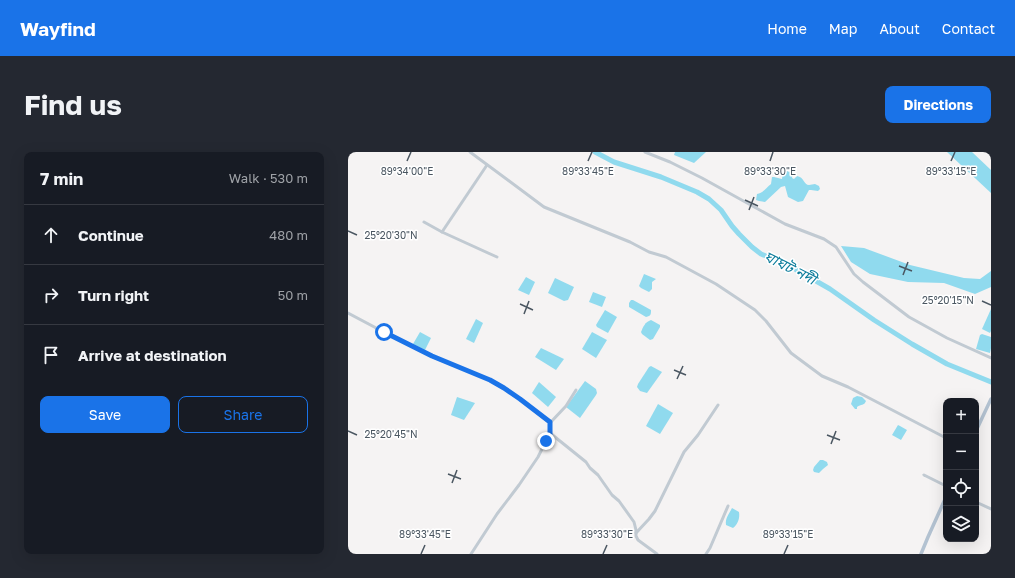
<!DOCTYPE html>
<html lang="en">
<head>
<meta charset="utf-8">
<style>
  body { margin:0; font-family:"Golos Text","Noto Sans Bengali",sans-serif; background:#242831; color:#f1f3f6 }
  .controls { position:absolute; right:12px; bottom:12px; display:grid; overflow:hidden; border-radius:8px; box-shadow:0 4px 16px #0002 }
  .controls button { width:36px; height:36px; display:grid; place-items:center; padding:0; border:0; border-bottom:1px solid #363941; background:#171b24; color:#f1f3f6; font:20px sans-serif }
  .stop { position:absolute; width:12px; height:12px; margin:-9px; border:3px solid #1a73e8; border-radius:50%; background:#fff }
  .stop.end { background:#1a73e8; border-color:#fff; box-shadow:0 1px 4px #0008 }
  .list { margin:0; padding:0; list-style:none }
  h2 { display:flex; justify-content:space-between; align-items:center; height:52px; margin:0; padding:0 16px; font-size:17px }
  h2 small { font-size:13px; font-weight:400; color:#9ea1a6 }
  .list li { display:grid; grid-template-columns:26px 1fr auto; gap:12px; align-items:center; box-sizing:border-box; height:60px; padding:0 16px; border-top:1px solid #363941 }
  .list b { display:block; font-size:15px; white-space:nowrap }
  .list em { font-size:13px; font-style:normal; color:#9ea1a6 }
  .actions { display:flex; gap:8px; padding:12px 16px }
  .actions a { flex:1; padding:9px 0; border:1px solid #1a73e8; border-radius:8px; text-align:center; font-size:14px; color:#1a73e8 }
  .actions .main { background:#1a73e8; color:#fff }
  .icon { flex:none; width:22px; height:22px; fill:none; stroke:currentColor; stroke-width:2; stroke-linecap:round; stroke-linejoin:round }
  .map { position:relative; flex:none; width:643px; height:402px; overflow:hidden; border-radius:8px }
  header { display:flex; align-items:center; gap:24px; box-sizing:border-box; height:56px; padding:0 20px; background:#1a73e8; color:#fff }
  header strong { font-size:19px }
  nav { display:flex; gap:22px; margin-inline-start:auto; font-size:14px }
  .intro { display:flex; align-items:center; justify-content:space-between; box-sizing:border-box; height:96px; padding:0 24px }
  h1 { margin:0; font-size:28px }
  .button { padding:10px 18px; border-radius:8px; background:#1a73e8; color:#fff; font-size:14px; font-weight:700 }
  main { display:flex; gap:24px; padding:0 24px }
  aside { flex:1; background:#171b24; border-radius:8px; box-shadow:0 4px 16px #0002 }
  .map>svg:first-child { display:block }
  .water { fill:#90daee }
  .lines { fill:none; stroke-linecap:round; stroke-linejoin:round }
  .river { stroke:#90daee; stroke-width:5 }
  .minor { stroke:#c1cad2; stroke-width:3 }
  .major { stroke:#b3c2d1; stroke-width:3.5 }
  .route { stroke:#1a73e8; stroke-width:5 }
  .ticks { fill:none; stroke:#4a5661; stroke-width:1.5 }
  .labels { text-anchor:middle; stroke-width:3; stroke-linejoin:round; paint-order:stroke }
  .water-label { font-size:15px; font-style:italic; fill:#0c7c9b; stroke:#fff }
  .ticks-label { font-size:10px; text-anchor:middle; fill:#4a5661; stroke:#fff; stroke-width:3; stroke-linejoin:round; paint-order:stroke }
</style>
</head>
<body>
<header>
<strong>Wayfind</strong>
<nav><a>Home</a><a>Map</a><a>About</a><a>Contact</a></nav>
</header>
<div class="intro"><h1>Find us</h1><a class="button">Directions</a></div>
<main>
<aside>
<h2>7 min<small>Walk · 530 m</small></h2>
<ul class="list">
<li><svg class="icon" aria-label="ahead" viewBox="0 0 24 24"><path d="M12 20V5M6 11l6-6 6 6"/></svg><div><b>Continue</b></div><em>480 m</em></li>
<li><svg class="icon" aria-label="right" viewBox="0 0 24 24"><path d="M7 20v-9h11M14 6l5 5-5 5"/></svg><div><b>Turn right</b></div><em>50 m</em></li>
<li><svg class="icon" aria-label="arrive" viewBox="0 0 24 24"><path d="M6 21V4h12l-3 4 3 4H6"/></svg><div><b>Arrive at destination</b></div></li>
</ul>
<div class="actions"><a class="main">Save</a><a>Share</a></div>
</aside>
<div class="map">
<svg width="643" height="402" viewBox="0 0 643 402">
  <rect width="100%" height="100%" fill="#f5f3f3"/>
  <g class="water">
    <polygon points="327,0 358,0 346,11 326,3"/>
    <polygon points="599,0 624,0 643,18 643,41"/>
    <path d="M 437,18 L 441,20 L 443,19 L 445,20 L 444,26 L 446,27 L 449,24 C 456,25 456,33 461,33 C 463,33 465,32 467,32 L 471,34 L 472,37 L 470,39 L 463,38 L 461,38 L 455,49 L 450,50 L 440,45 L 437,34 L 433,35 L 417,50 L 411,49 L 408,48 L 409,42 C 415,41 418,36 423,32 L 424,25 L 426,25 L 434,27 L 435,20 Z"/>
    <polygon points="493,94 516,96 562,113 616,126 632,127 643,119 643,135 627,142 596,131 560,130 522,122 503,110"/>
    <polygon points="296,122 308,127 304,130 304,137 301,140 293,136 291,134"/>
    <polygon points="178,125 187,130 181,143 170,138"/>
    <polygon points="207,126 226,135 220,148 216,149 200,141"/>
    <polygon points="245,140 258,145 254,155 241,150"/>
    <path d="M 283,148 L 285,148 L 303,158 C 303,162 303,164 298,165 L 281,155 L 281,151 Z"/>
    <polygon points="643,157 643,179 642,181 634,177"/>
    <polygon points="257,158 269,165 260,181 249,175 248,173"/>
    <polygon points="128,167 135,171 126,191 118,187"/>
    <path d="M 303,168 L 312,173 L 312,175 L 305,187 L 302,188 L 294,182 L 293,180 C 295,175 297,170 303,168 Z"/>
    <polygon points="72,180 83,186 77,198 65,192"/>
    <polygon points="244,180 259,188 248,206 234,197"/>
    <polygon points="634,182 643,185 643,196 642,201 628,197 632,183"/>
    <polygon points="193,196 216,207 208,218 187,205"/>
    <polygon points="303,214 314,220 299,241 292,239 289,235 290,232 301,215"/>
    <polygon points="237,229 248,237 249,241 248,243 232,266 218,255"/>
    <polygon points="191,230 208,245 200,255 184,241"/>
    <path d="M 509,244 L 514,245 L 518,249 C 516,254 513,252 509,255 L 509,257 L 507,257 L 503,252 L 505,246 Z"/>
    <polygon points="109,245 127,251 116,268 103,263"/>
    <polygon points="310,252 325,261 312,282 298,274"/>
    <polygon points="550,273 552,274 559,278 553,288 544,283"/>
    <polygon points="472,308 475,308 479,310 480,313 475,317 471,321 466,320 465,318 466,315"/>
    <path d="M 384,356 L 391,360 C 392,366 390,372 385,376 L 378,373 C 377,366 381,362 384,356 Z"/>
  </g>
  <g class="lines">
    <polyline class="river" points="247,0 266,10 313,25 349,40 361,47 373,58 384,74 391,82 404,95 413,102 440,113 482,137 526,168 564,192 599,212 643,230"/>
    <g class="minor">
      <polyline points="122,0 196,55 282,90 301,100 318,105 368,132 407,158 418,169 443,201 474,224 500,235 598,286"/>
      <polyline points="297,0 322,10 354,26 437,72 476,87 488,95 506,122 515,130 561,165 599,186 643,206"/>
      <polyline points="76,70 94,80 149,105"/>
      <polyline points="94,80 139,13"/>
      <polyline points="0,161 49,187 83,204 142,228 172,247 202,271 202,281 238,310 242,316 250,323 264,343 271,349 286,370 288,378 288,384 290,388 309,402"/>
      <polyline points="202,271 218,254 228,238"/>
      <polyline points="576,323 598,334"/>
      <polyline points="628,350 643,357"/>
      <polyline points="288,381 301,367 307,359 336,300 350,283 370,253"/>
      <polyline points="123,402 149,362 171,333 190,305 198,289 202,283 202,281"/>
      <polyline points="358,402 362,396 380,354"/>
    </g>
    <g class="major">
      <polyline points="628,279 643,247"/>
      <polyline points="573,402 580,385 598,345"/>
    </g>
  </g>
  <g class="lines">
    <polyline class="route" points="36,180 84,204 142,228 156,236 172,247 202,270 202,283 198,289"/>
  </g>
  <path class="ticks" d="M 59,9 L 63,0M 240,9 L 244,0M 422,9 L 425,0M 603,9 L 607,0M 397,48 L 410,54M 401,58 L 406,45M 0,79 L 9,83M 551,114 L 564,119M 555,123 L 560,110M 634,149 L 643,153M 172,152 L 185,158M 176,162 L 181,149M 326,218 L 338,223M 329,227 L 335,214M 0,279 L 9,283M 479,283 L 492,288M 483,292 L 488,279M 100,322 L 113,327M 104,331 L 109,318M 73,402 L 77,393M 255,402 L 259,393M 436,402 L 440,393"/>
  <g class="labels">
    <g class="water-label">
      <text transform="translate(442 116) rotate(27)" y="5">ঘাঘট নদী</text>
    </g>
  </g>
  <g class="ticks-label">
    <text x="240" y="23">89°33'45"E</text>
    <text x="422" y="23">89°33'30"E</text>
    <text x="603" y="23">89°33'15"E</text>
    <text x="59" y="23">89°34'00"E</text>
    <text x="43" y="87">25°20'30"N</text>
    <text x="600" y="152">25°20'15"N</text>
    <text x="43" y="286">25°20'45"N</text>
    <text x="77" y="386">89°33'45"E</text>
    <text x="259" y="386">89°33'30"E</text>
    <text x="440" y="386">89°33'15"E</text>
  </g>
</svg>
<div class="controls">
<button>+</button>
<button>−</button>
<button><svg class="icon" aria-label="locate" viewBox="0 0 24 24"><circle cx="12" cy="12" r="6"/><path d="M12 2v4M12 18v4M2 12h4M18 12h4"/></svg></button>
<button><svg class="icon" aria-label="layers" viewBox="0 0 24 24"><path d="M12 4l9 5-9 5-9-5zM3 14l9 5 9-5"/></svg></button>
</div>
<div class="stop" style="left:36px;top:180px"></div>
<div class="stop end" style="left:198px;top:289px"></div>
</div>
</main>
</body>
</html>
